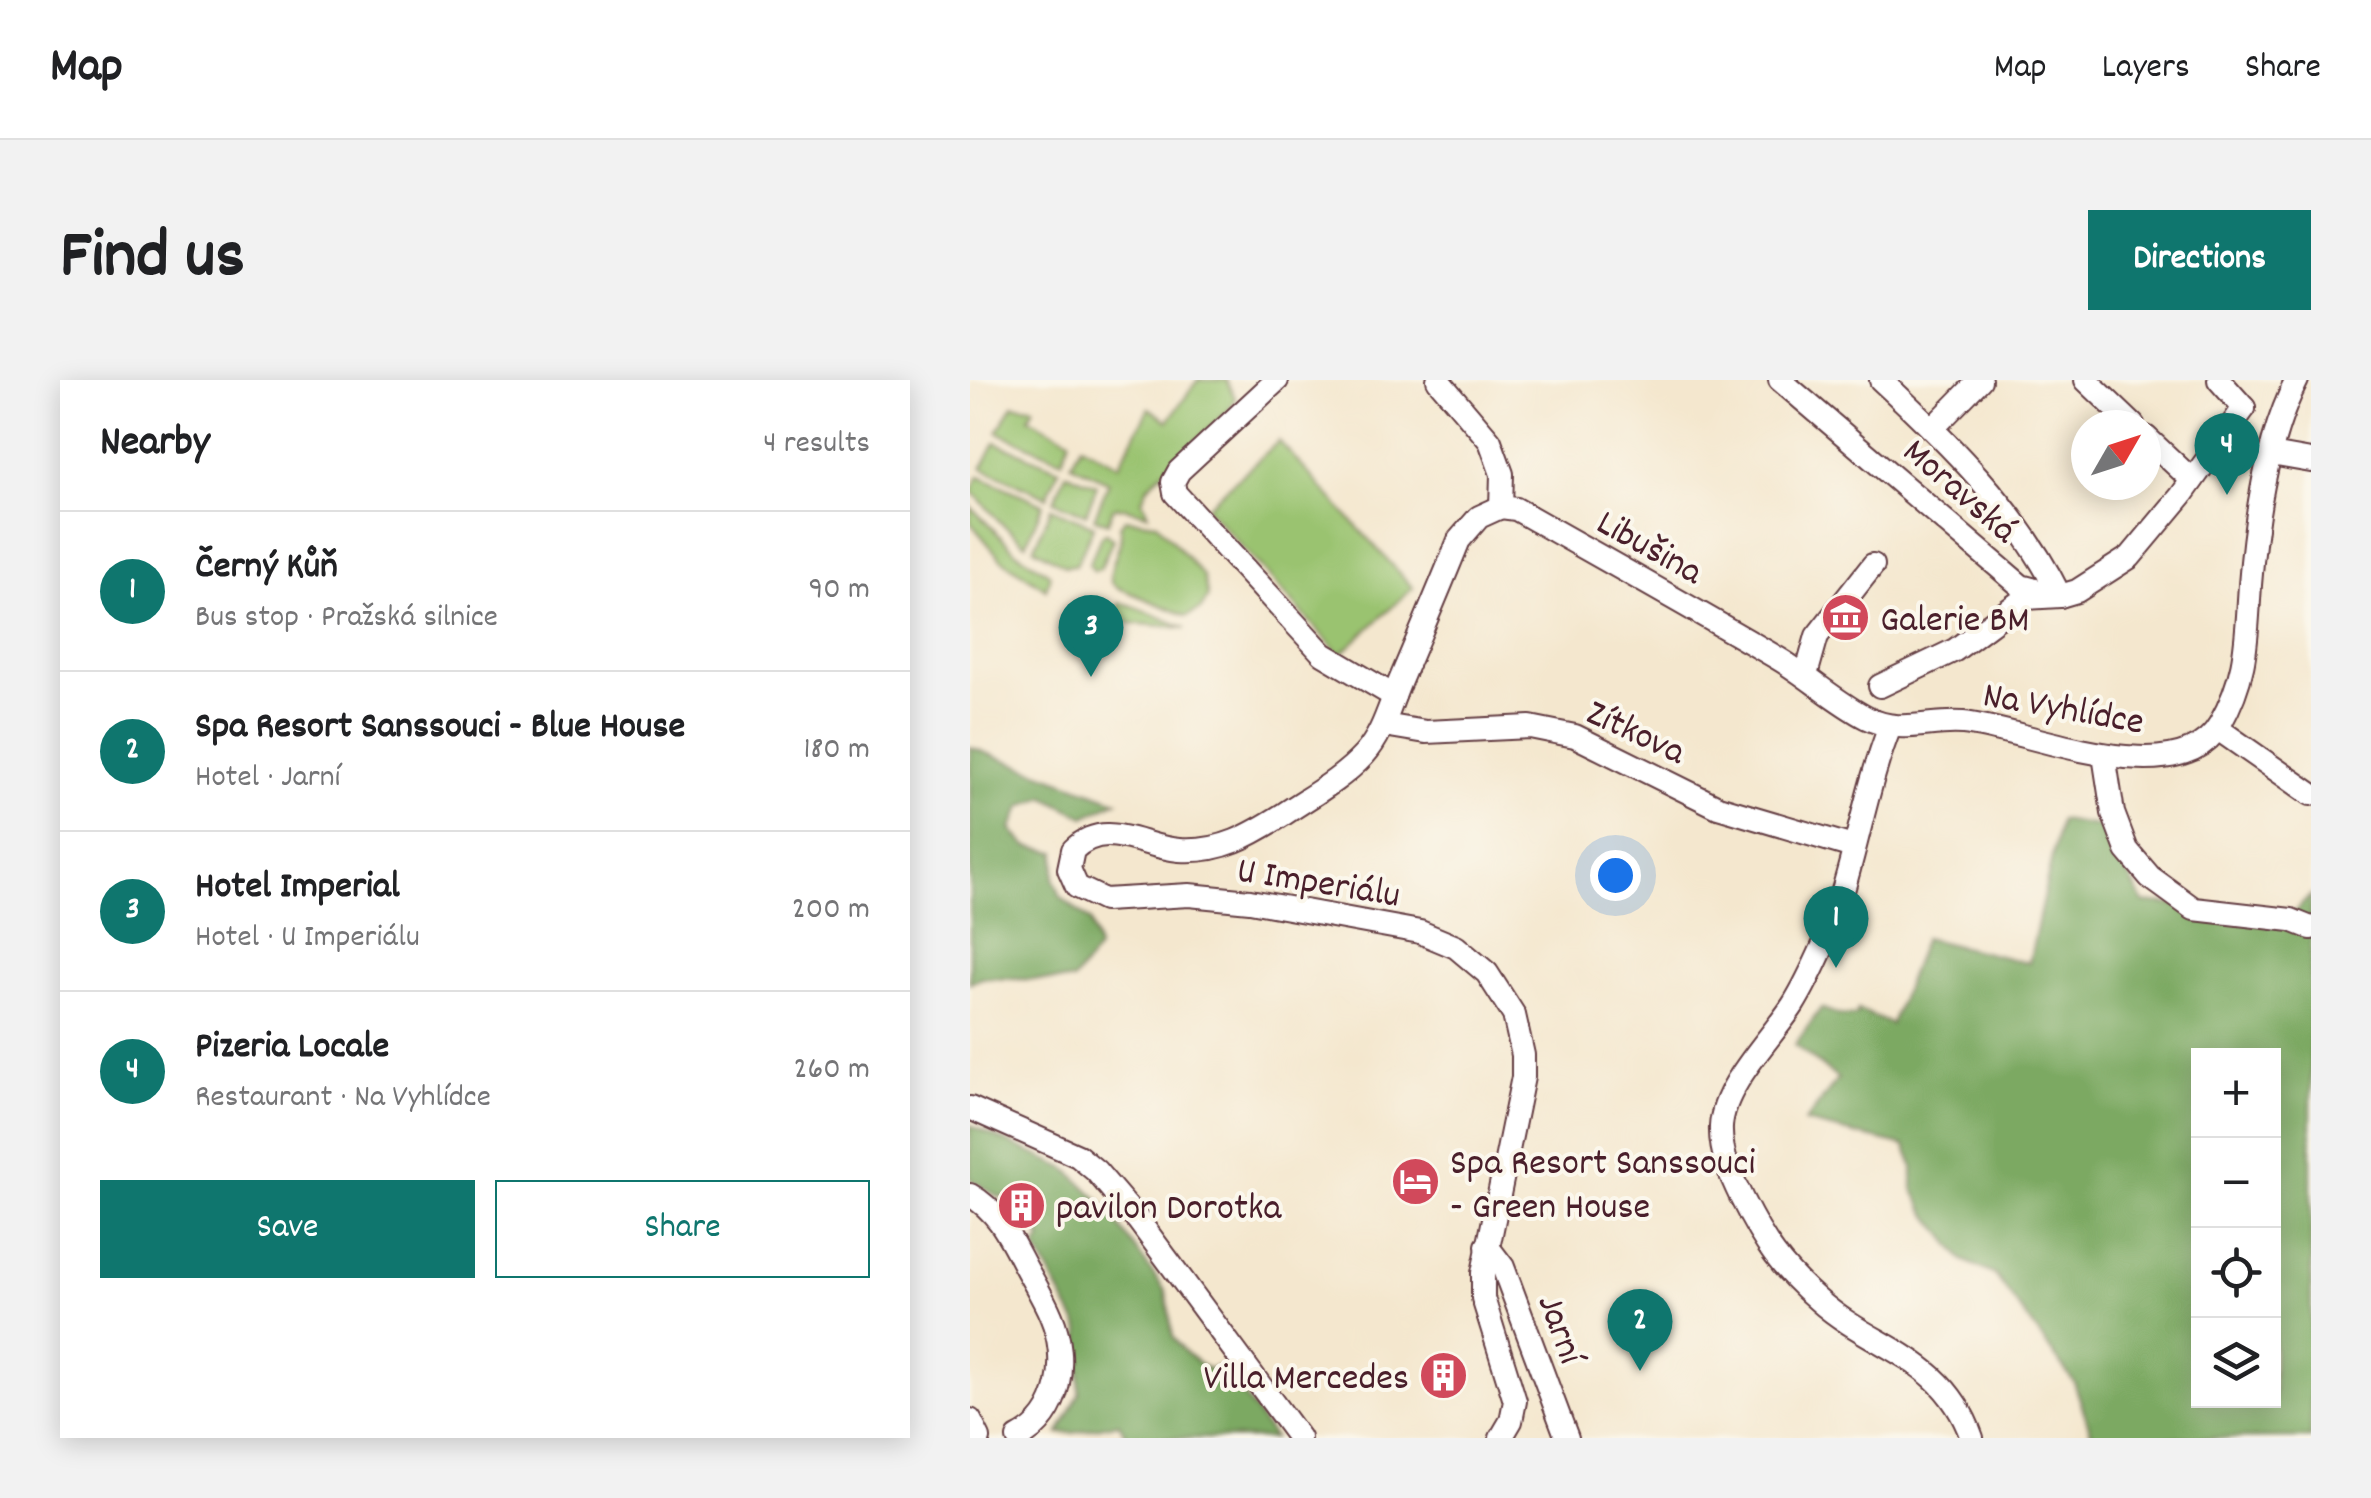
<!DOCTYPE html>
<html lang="en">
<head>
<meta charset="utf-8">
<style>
  body { margin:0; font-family:Dekko,sans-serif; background:#f2f2f2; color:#202124 }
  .controls { position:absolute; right:30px; bottom:30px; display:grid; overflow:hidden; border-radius:0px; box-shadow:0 5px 25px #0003 }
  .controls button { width:90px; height:90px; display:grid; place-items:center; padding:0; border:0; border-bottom:2px solid #e0e0e0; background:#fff; color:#202124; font:50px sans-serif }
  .compass { position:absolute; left:1101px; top:30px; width:90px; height:90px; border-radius:50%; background:#fff; box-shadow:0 5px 25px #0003; rotate:51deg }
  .you { position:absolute; left:645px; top:495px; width:35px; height:35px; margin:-25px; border:8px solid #fff; border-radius:50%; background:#1a73e8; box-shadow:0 0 0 15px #1a73e833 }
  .badge { display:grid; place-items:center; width:65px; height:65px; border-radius:50%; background:#0f766e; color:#fff; font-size:32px; font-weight:700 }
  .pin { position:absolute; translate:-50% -82px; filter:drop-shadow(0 2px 5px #0008) }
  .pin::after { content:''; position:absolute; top:52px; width:35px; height:30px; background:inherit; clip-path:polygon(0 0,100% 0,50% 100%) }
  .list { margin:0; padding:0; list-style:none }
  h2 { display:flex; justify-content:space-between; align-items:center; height:130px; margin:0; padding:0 40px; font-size:42px }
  h2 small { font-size:32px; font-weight:400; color:#757577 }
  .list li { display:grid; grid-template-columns:65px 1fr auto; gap:30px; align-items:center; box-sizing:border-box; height:160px; padding:0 40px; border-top:2px solid #e0e0e0 }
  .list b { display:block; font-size:38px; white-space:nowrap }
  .list p { margin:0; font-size:32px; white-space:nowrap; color:#757577 }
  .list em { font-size:32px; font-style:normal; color:#757577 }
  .actions { display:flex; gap:20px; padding:30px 40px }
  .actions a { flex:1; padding:22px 0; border:2px solid #0f766e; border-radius:0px; text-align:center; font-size:35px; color:#0f766e }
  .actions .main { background:#0f766e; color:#fff }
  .icon { flex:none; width:55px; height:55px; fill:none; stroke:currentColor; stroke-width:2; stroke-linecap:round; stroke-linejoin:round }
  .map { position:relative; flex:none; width:1341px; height:1058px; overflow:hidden; border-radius:0px }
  header { display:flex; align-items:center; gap:60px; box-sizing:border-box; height:140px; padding:0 50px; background:#fff; border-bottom:2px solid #e0e0e0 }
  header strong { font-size:48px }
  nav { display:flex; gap:55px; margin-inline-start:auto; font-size:35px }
  .intro { display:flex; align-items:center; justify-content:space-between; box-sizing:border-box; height:240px; padding:0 60px }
  h1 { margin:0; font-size:70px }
  .button { padding:25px 45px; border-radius:0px; background:#0f766e; color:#fff; font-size:35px; font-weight:700 }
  main { display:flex; gap:60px; padding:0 60px }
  aside { flex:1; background:#fff; border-radius:0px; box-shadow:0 5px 25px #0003 }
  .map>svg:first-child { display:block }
  .green { fill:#9ac36f; stroke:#72714d; stroke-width:2.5 }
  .forest { fill:#7ba962; stroke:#626446; stroke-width:2.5; fill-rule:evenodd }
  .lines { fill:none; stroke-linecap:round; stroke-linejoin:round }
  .minor-casing { stroke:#643d43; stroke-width:26 }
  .minor { stroke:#fff; stroke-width:22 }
  .labels { text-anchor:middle; stroke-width:8; stroke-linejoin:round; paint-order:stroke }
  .street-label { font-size:38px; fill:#4a1f2b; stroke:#fbf7ec }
  .poi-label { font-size:38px; fill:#4a1f2b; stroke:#fbf7ec; text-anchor:start }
</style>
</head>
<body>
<header>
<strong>Map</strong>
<nav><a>Map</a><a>Layers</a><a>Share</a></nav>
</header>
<div class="intro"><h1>Find us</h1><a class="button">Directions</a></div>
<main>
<aside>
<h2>Nearby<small>4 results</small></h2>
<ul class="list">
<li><span class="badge">1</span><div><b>Černý Kůň</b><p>Bus stop · Pražská silnice</p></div><em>90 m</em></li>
<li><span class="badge">2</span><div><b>Spa Resort Sanssouci - Blue House</b><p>Hotel · Jarní</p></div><em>180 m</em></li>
<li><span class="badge">3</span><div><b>Hotel Imperial</b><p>Hotel · U Imperiálu</p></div><em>200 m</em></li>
<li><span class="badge">4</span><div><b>Pizeria Locale</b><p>Restaurant · Na Vyhlídce</p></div><em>260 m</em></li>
</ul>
<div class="actions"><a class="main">Save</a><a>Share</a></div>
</aside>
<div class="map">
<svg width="1341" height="1058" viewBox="0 0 1341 1058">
  <rect width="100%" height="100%" fill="#fbf7ec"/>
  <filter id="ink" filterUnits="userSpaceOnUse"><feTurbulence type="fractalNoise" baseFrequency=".01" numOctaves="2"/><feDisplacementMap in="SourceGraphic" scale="20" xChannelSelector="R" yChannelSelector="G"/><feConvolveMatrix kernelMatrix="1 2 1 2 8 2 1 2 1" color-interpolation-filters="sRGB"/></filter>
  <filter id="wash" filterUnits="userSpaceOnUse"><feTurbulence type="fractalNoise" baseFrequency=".0048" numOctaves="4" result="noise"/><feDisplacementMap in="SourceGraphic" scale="40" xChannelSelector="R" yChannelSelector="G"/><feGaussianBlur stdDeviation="2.25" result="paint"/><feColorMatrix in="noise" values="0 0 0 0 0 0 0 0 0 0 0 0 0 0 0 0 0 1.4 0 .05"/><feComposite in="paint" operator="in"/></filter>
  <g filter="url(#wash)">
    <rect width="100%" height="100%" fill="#f4e7ce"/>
    <g class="green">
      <polygon points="228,0 256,0 265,18 260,29 178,106 172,120 178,134 149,127 143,129 138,143 124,138 139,102 101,84 111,65 149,85 179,28 198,41"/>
      <polygon points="43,25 64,27 59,38 100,59 92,80 27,52"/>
      <polygon points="309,61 443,208 370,275 236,127"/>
      <polygon points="25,62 89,89 77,117 12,88"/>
      <polygon points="96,93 127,105 116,134 84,121"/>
      <polygon points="9,96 73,124 56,164 31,143 1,110"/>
      <polygon points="0,126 46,172 77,192 80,196 76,209 31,179 0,142"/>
      <polygon points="81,128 124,146 106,185 96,186 64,168"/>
      <path d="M 155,139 L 187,143 L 233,196 L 238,217 L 231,229 L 217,236 L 146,207 L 141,202 C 138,182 155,167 150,146 Z"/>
      <polygon points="136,153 143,159 130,189 124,191 119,184 131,156"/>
      <polygon points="150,223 160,225 216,248 158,243 144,234"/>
    </g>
    <g class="forest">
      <polygon points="0,367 147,421 115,437 75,417 52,426 41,449 57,466 86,472 84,499 91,517 120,541 128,569 103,601 12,598 0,603"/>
      <path d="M 1090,440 L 1134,447 L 1173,522 L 1322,535 L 1341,515 L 1341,1058 L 1123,1058 L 1104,1002 L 1025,895 L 993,880 L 955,831 L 943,809 L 943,786 L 935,766 L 835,742 L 868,699 L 825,665 L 851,628 L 869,635 L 886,636 L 888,630 L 921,644 L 954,558 L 1059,583 ZM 1228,676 L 1304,676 L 1304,1021 L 1228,1021 Z"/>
      <polygon points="0,745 97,789 136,827 196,912 203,957 216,973 237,989 252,986 304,1058 157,1058 149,1043 104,1053 89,1053 109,1014 110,950 66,868 71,859 61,837 68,827 65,816 50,812 30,818 0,799"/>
    </g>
  </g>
  <g filter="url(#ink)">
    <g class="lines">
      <defs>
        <g id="minor">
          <polyline points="307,0 209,91 203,102 205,113 353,274 424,316"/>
          <polyline points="468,0 520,61 532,94 531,127"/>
          <polyline points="810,0 1051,206 1077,213"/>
          <path d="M 911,0 C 979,63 1049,132 1090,216"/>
          <polyline points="1116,0 1163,45"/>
          <polyline points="1249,0 1274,28"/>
          <polyline points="963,48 1010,0"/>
          <polyline points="1176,57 1222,100"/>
          <polyline points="1301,74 1341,81"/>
          <path d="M 531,127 L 546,129 C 634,179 722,228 809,279 C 839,297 866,322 897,338 C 931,355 959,340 993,343 C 1056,349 1208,418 1250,344 C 1278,294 1276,260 1280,205 C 1285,139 1296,60 1327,0"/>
          <polyline points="836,295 847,256 903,185"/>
          <polyline points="910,306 985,270 1055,218 1090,216 1107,211 1160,177 1211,116 1274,28"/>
          <polyline points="414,345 456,352 560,347 605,356 748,427 883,467"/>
          <path d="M 920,347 C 892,417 884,494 854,564 C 845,584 835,606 823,625 C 801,659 753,705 751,747 C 750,773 761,796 772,819 C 794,863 811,888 848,920 C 905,971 973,975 1002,1058"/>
          <polyline points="1248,349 1341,414"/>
          <polyline points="1134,375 1143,433 1157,470 1180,497 1224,529 1321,540 1341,548"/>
          <polyline points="0,728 108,776 126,791 168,840 329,1058"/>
          <path d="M 0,815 C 29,831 41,860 56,888 C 64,903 74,919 81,936 C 99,978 92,1036 48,1058"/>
          <polyline points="517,866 533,887 597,1058"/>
          <polyline points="0,1040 9,1058"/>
          <path d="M 531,1058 L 541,1041 L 545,1021 L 513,918 L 513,893 L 553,697 L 553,675 L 544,635 L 517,593 L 486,567 L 450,552 L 280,521 L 219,515 L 134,520 L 107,507 L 99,489 L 103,470 C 136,438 170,467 209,470 C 251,473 281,455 314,434 C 341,416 372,399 394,375 C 413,354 419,327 430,301 C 450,254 470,207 489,160 L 509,137 L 531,127"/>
        </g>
      </defs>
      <use href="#minor" class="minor-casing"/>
      <use href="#minor" class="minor"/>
    </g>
  </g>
  <defs>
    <symbol id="museum-disc" viewBox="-11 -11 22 22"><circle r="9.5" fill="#d1495b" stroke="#fbf7ec"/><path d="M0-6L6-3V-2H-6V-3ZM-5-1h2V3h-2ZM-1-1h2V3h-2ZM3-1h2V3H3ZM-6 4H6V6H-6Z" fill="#fff"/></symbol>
    <symbol id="hotel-disc" viewBox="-11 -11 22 22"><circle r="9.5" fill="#d1495b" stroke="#fbf7ec"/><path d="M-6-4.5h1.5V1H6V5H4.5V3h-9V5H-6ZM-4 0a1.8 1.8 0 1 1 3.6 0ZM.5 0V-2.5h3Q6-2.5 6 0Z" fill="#fff"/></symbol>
    <symbol id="building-disc" viewBox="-11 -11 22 22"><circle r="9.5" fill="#d1495b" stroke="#fbf7ec"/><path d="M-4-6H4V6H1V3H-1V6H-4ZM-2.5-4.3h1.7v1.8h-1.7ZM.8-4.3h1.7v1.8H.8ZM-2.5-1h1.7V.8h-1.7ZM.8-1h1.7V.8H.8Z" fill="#fff"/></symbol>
  </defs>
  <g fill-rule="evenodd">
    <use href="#museum-disc" x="848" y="210" width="55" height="55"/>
    <use href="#hotel-disc" x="418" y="774" width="55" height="55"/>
    <use href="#building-disc" x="24" y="798" width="55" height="55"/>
    <use href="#building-disc" x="446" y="968" width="55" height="55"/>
  </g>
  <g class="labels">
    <g class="street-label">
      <text transform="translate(992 109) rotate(41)" y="13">Moravská</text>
      <text transform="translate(681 165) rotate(29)" y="13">Libušina</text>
      <text transform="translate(1094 326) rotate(10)" y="13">Na Vyhlídce</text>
      <text transform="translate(667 350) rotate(25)" y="13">Zítkova</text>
      <text transform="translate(349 500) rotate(9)" y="13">U Imperiálu</text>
      <text transform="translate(593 948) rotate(70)" y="13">Jarní</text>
    </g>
    <g class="poi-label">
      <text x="910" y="250">Galerie BM</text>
      <text x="480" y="793">Spa Resort Sanssouci<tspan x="480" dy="44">- Green House</tspan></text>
      <text x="86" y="838">pavilon Dorotka</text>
      <text x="439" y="1008" text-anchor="end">Villa Mercedes</text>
    </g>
  </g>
</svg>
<div class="controls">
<button>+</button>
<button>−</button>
<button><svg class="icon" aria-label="locate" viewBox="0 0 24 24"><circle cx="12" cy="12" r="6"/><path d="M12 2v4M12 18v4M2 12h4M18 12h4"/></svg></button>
<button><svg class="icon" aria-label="layers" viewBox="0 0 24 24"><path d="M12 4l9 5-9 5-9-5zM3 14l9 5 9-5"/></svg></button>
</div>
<svg class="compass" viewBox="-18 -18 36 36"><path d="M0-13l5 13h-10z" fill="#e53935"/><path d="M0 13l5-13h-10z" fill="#757577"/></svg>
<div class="you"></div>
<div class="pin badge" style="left:866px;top:588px">1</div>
<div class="pin badge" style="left:670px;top:991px">2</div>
<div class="pin badge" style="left:121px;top:297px">3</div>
<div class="pin badge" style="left:1257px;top:115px">4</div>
</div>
</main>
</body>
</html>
